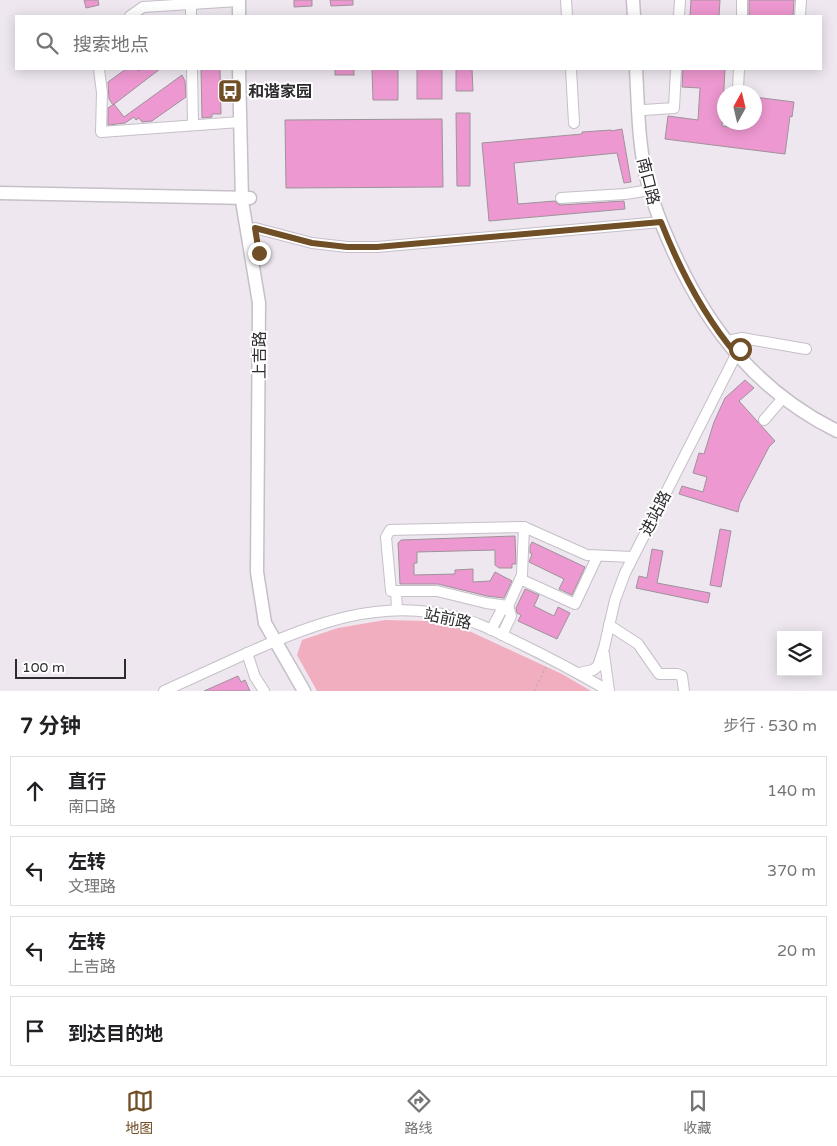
<!DOCTYPE html>
<html lang="zh">
<head>
<meta charset="utf-8">
<style>
  body { margin:0; font-family:"Varela Round","Noto Sans SC",sans-serif; background:#f2f2f2; color:#202124 }
  .controls { position:absolute; right:15px; bottom:15px; display:grid; overflow:hidden; border-radius:0px; box-shadow:0 2px 12px #0003 }
  .controls button { width:45px; height:45px; display:grid; place-items:center; padding:0; border:0; border-bottom:1px solid #e0e0e0; background:#fff; color:#202124; font:25px sans-serif }
  .compass { position:absolute; left:717px; top:85px; width:45px; height:45px; border-radius:50%; background:#fff; box-shadow:0 2px 12px #0003; rotate:8deg }
  .scale { position:absolute; left:15px; bottom:12px; width:111px; box-sizing:border-box; padding-left:5px; border:2px solid #2e2b2f; border-top:0; font-size:14px; line-height:18px; white-space:nowrap; color:#2e2b2f; -webkit-text-stroke:4px #fff; paint-order:stroke }
  .stop { position:absolute; width:15px; height:15px; margin:-11px; border:4px solid #704e26; border-radius:50%; background:#fff }
  .stop.end { background:#704e26; border-color:#fff; box-shadow:0 1px 5px #0008 }
  .list { margin:0; padding:0; list-style:none }
  h2 { display:flex; justify-content:space-between; align-items:center; height:65px; margin:0; padding:0 20px; font-size:21px }
  h2 small { font-size:16px; font-weight:400; color:#757577 }
  .list li { display:grid; grid-template-columns:32px 1fr auto; gap:15px; align-items:center; box-sizing:border-box; height:70px; margin:0 10px 10px; padding:0 10px; border:1px solid #e0e0e0; border-radius:0px }
  .list b { display:block; font-size:19px; white-space:nowrap }
  .list p { margin:0; font-size:16px; white-space:nowrap; color:#757577 }
  .list em { font-size:16px; font-style:normal; color:#757577 }
  .icon { flex:none; width:28px; height:28px; fill:none; stroke:currentColor; stroke-width:2; stroke-linecap:round; stroke-linejoin:round }
  .map { position:relative; flex:none; width:837px; height:691px; overflow:hidden }
  .search { position:absolute; background:#fff; box-shadow:0 2px 12px #0003; left:15px; right:15px; top:15px; height:55px; display:flex; align-items:center; gap:12px; box-sizing:border-box; padding:0 18px; border-radius:0px; color:#757577; font-size:19px }
  .sheet { height:385px; background:#fff }
  nav { display:flex; justify-content:space-around; align-items:center; box-sizing:border-box; height:70px; border-top:1px solid #e0e0e0; background:#fff; font-size:14px; color:#757577 }
  nav a { display:grid; justify-items:center; gap:2px }
  nav .on { color:#704e26 }
  .map>svg:first-child { display:block }
  .green { fill:#f1aebf }
  .building { fill:#ed98d0; stroke:#9d9399 }
  .lines { fill:none; stroke-linecap:round; stroke-linejoin:round }
  .minor-casing { stroke:#c6bfc8; stroke-width:12 }
  .major-casing { stroke:#c6bfc8; stroke-width:15 }
  .path { stroke:#aea9b0; stroke-width:1; stroke-dasharray:2.5 2.5; stroke-linecap:butt }
  .minor { stroke:#fff; stroke-width:10 }
  .major { stroke:#fff; stroke-width:12 }
  .route { stroke:#704e26; stroke-width:6 }
  .labels { text-anchor:middle; stroke-width:4; stroke-linejoin:round; paint-order:stroke }
  .poi-label { font-size:16px; font-weight:bold; fill:#2e2b2f; stroke:#fff; text-anchor:start }
  .street-label { font-size:16px; fill:#2e2b2f; stroke:#fff }
</style>
</head>
<body>
<div class="map">
<svg width="837" height="691" viewBox="0 0 837 691">
  <rect width="100%" height="100%" fill="#eee7f0"/>
  <polygon class="green" points="385,620 429,621 467,630 562,674 591,691 317,691 297,655 302,640 338,628"/>
  <g class="building">
    <polygon points="84,0 98,0 99,5 86,8"/>
    <polygon points="294,0 312,0 312,6 294,7"/>
    <polygon points="330,0 353,0 353,5 331,6"/>
    <polygon points="691,0 720,0 719,16 690,16"/>
    <polygon points="749,0 794,0 793,16 749,16"/>
    <polygon points="126,69 137,69 138,71 142,69 160,69 113,105 109,99 108,82"/>
    <polygon points="201,69 220,69 221,114 212,114 212,117 202,118"/>
    <rect x="335" y="69" width="19" height="6"/>
    <polygon points="372,69 398,69 398,100 373,100"/>
    <rect x="417" y="69" width="25" height="30"/>
    <polygon points="456,69 472,69 473,91 456,91"/>
    <polygon points="683,69 725,69 722,126 735,128 736,122 754,122 754,97 794,102 792,117 790,116 785,154 665,139 668,116 698,120 700,88 682,87"/>
    <polygon points="182,75 185,81 186,97 152,121 142,122 139,118 136,120 134,117 125,123 108,125 108,108 114,104 124,117"/>
    <polygon points="456,113 470,113 470,186 457,186"/>
    <polygon points="442,119 443,187 286,188 285,120"/>
    <polygon points="622,129 631,182 624,183 617,153 514,163 518,204 555,201 558,204 561,205 624,201 625,209 489,221 482,143 582,134 582,132 611,130 611,131"/>
    <polygon points="745,380 754,388 739,401 775,441 769,447 740,503 738,512 679,494 682,486 703,492 707,477 693,473 699,453 704,454 714,422 725,398"/>
    <polygon points="720,529 731,531 721,587 710,585"/>
    <polygon points="515,536 516,564 512,564 512,568 499,568 495,565 495,550 417,552 417,563 414,563 414,575 455,574 455,570 473,569 473,582 490,581 495,572 512,581 504,598 487,596 438,584 400,584 398,543 401,540"/>
    <polygon points="532,542 585,567 572,595 559,589 564,579 529,562 532,554 530,553 530,546"/>
    <polygon points="652,549 663,551 657,583 710,593 708,603 636,588 639,576 647,578"/>
    <polygon points="525,589 539,595 534,606 554,616 558,607 570,613 557,639 518,621 521,615 517,613 516,608"/>
    <polygon points="238,676 241,682 245,680 250,691 204,691"/>
  </g>
  <g class="lines">
    <defs>
      <g id="minor">
        <polyline points="188,0 191,4 191,16"/>
        <polyline points="566,0 567,16"/>
        <polyline points="130,16 143,7 239,1"/>
        <polyline points="679,16 680,0"/>
        <polyline points="742,16 742,0"/>
        <polyline points="800,16 801,0"/>
        <polyline points="99,69 102,93 101,132 240,122"/>
        <polyline points="192,69 193,125"/>
        <polyline points="571,69 574,123"/>
        <polyline points="738,88 739,69"/>
        <polyline points="644,110 674,108 676,69"/>
        <polyline points="561,198 625,194 650,190"/>
        <polyline points="255,228 312,243 347,247 377,247 661,222"/>
        <polyline points="732,340 742,338 806,349"/>
        <polyline points="764,420 783,398"/>
        <polyline points="520,579 575,604 597,557"/>
        <polyline points="396,591 397,610"/>
        <polyline points="508,606 486,603 437,591 391,591 386,537 390,530 524,527 587,555 632,557"/>
        <polyline points="609,625 638,644 659,674 677,674 682,676 684,691"/>
        <polyline points="491,630 501,611 508,606 522,575 524,527"/>
        <polyline points="502,635 511,616 508,606"/>
        <polyline points="247,653 255,677 264,691"/>
        <polyline points="604,654 609,691"/>
        <polyline points="579,673 593,670 598,666 604,648 615,600 625,573 739,349"/>
        <path d="M 164,691 C 190,679 217,667 243,655 C 312,624 380,597 456,617 C 478,622 498,633 519,643 C 550,658 580,674 609,691"/>
      </g>
      <g id="major">
        <polyline points="239,0 239,16"/>
        <polyline points="633,0 634,16"/>
        <polyline points="239,69 242,201 259,303 257,572 265,623 304,691"/>
        <path d="M 636,69 C 638,103 638,137 645,171 C 651,200 662,226 674,253 C 710,332 759,392 837,431"/>
        <polyline points="0,193 250,198"/>
      </g>
    </defs>
    <use href="#minor" class="minor-casing"/>
    <use href="#major" class="major-casing"/>
    <polyline class="path" points="534,691 546,667"/>
    <use href="#minor" class="minor"/>
    <use href="#major" class="major"/>
  </g>
  <g class="lines">
    <path class="route" d="M 259,253 L 255,228 L 312,243 L 347,247 L 377,247 L 661,222 C 680,270 703,315 736,354 L 740,349"/>
  </g>
  <defs>
    <symbol id="bus-square" viewBox="-11 -11 22 22"><rect x="-9" y="-9" width="18" height="18" rx="4" fill="#704e26" stroke="#fff"/><path d="M-5-6H5V4H4V6H2V4H-2V6H-4V4H-5ZM-3.5-4V0h7V-4ZM-3.5 1.2v1.5H-2V1.2ZM2 1.2v1.5H3.5V1.2Z" fill="#fff"/></symbol>
  </defs>
  <g fill-rule="evenodd">
    <use href="#bus-square" x="216" y="77" width="28" height="28"/>
  </g>
  <g class="labels">
    <g class="poi-label">
      <text x="248" y="97">和谐家园</text>
    </g>
    <g class="street-label">
      <text transform="translate(649 181) rotate(76)" y="6">南口路</text>
      <text transform="translate(259 355) rotate(-90)" y="6">上吉路</text>
      <text transform="translate(655 513) rotate(-63)" y="6">进站路</text>
      <text transform="translate(448 618) rotate(12)" y="6">站前路</text>
    </g>
  </g>
</svg>
<div class="controls">
<button><svg class="icon" aria-label="layers" viewBox="0 0 24 24"><path d="M12 4l9 5-9 5-9-5zM3 14l9 5 9-5"/></svg></button>
</div>
<svg class="compass" viewBox="-18 -18 36 36"><path d="M0-13l5 13h-10z" fill="#e53935"/><path d="M0 13l5-13h-10z" fill="#757577"/></svg>
<div class="scale">100 m</div>
<div class="stop" style="left:740px;top:349px"></div>
<div class="stop end" style="left:259px;top:253px"></div>
<div class="search"><svg class="icon" aria-label="search" viewBox="0 0 24 24"><circle cx="10" cy="10" r="6"/><path d="M15 15l6 6"/></svg>搜索地点</div>
</div>
<section class="sheet">
<h2>7 分钟<small>步行 · 530 m</small></h2>
<ul class="list">
<li><svg class="icon" aria-label="ahead" viewBox="0 0 24 24"><path d="M12 20V5M6 11l6-6 6 6"/></svg><div><b>直行</b><p>南口路</p></div><em>140 m</em></li>
<li><svg class="icon" aria-label="left" viewBox="0 0 24 24"><path d="M17 20v-9H6M10 6l-5 5 5 5"/></svg><div><b>左转</b><p>文理路</p></div><em>370 m</em></li>
<li><svg class="icon" aria-label="left" viewBox="0 0 24 24"><path d="M17 20v-9H6M10 6l-5 5 5 5"/></svg><div><b>左转</b><p>上吉路</p></div><em>20 m</em></li>
<li><svg class="icon" aria-label="arrive" viewBox="0 0 24 24"><path d="M6 21V4h12l-3 4 3 4H6"/></svg><div><b>到达目的地</b></div></li>
</ul>
</section>
<nav>
<a class="on"><svg class="icon" aria-label="map" viewBox="0 0 24 24"><path d="M3 6l6-2 6 2 6-2v14l-6 2-6-2-6 2zM9 4v14M15 6v14"/></svg>地图</a>
<a><svg class="icon" aria-label="directions" viewBox="0 0 24 24"><path d="M12 3l9 9-9 9-9-9zM9 14v-3h6M13 9l2 2-2 2"/></svg>路线</a>
<a><svg class="icon" aria-label="saved" viewBox="0 0 24 24"><path d="M7 4h10v16l-5-4-5 4z"/></svg>收藏</a>
</nav>
</body>
</html>
